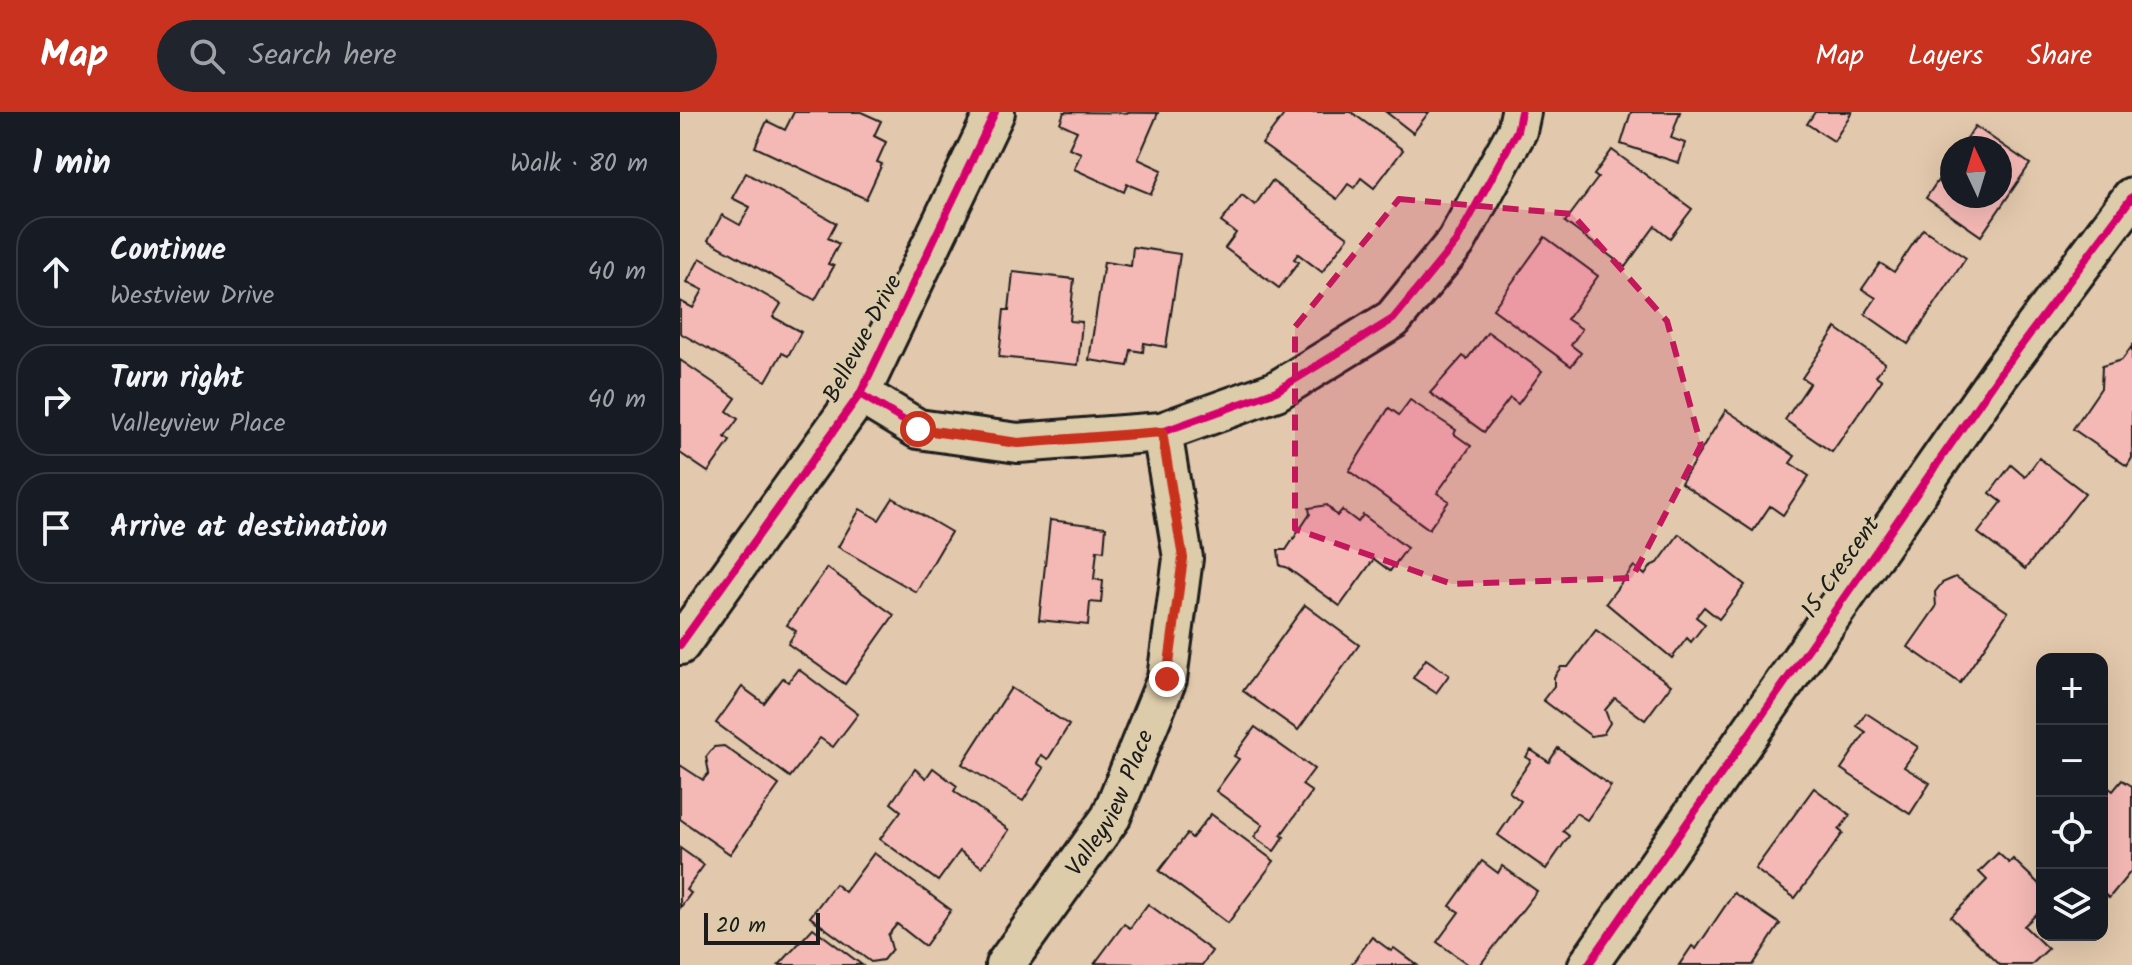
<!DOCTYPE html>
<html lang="en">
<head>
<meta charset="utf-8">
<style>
  body { margin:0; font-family:Kalam,sans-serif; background:#20242c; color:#f1f3f6 }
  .controls { position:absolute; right:24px; bottom:24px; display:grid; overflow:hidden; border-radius:16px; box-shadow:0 8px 32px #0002 }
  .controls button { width:72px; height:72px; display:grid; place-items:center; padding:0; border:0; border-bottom:2px solid #363941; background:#171b24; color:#f1f3f6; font:40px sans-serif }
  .compass { position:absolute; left:1260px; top:24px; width:72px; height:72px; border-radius:50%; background:#171b24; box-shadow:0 8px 32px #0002; rotate:356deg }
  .scale { position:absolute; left:24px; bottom:20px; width:116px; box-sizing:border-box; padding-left:8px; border:4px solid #1c1c1c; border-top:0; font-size:22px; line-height:28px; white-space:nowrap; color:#1c1c1c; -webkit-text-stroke:6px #dca; paint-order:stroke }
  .stop { position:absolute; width:24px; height:24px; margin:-18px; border:6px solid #c8321e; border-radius:50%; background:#fff }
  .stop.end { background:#c8321e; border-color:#fff; box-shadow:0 2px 8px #0008 }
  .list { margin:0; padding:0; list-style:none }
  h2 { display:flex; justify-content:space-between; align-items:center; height:104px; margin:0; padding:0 32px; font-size:34px }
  h2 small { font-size:26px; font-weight:400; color:#9ea1a6 }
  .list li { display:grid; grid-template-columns:52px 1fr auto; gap:24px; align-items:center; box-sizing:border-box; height:112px; margin:0 16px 16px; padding:0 16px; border:2px solid #363941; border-radius:32px }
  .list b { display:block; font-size:30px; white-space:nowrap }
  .list p { margin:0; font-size:26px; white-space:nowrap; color:#9ea1a6 }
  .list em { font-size:26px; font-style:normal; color:#9ea1a6 }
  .icon { flex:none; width:44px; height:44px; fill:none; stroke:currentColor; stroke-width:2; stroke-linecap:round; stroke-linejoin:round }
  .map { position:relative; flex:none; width:1452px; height:853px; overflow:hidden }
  header { display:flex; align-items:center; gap:48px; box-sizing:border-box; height:112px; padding:0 40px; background:#c8321e; color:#fff }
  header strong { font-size:38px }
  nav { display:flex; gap:44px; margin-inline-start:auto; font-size:28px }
  .search { width:560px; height:72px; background:#20242c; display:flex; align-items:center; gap:20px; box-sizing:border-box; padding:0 28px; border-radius:44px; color:#9ea1a6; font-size:30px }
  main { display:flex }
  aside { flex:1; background:#171b24 }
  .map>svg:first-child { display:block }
  .building { fill:#f5b9b5; stroke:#1c1c1c; stroke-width:2 }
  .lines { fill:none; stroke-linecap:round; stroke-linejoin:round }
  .minor-casing { stroke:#1c1c1c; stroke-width:44 }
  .minor { stroke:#dca; stroke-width:38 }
  .cycleway-casing { stroke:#dca; stroke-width:13 }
  .cycleway { stroke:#d6006c; stroke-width:8 }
  .route { stroke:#c8321e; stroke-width:10 }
  .marked { fill:#c2185b; fill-opacity:0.2; stroke:#c2185b; stroke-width:6; stroke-dasharray:16 10; stroke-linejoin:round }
  .labels { text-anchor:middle; stroke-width:7; stroke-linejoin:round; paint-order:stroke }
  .street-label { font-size:24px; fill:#1c1c1c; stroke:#dca }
</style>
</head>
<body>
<header>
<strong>Map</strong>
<div class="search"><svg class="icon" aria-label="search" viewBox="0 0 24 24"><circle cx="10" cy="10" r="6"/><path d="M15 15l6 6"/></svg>Search here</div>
<nav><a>Map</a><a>Layers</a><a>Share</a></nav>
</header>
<main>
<aside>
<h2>1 min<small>Walk · 80 m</small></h2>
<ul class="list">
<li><svg class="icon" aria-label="ahead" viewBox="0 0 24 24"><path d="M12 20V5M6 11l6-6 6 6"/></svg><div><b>Continue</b><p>Westview Drive</p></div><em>40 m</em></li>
<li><svg class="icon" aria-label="right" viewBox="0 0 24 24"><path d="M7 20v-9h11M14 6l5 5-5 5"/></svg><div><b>Turn right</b><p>Valleyview Place</p></div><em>40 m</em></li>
<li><svg class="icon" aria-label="arrive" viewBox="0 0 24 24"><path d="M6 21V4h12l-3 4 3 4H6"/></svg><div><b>Arrive at destination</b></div></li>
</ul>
</aside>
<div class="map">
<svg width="1452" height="853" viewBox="0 0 1452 853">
  <rect width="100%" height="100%" fill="#e2c8ac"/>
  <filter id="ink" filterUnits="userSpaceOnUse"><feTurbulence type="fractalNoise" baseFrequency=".0125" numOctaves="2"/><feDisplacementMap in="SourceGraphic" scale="16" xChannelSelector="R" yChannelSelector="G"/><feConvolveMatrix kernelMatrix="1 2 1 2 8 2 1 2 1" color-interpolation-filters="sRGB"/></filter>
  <g filter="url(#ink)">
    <g class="building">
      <polygon points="114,0 181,0 201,9 194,24 206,30 197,50 202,52 186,87 75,35 87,9 105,18"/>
      <polygon points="384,0 478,1 458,47 482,58 471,82 447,72 444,80 394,57 401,41 389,36 397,19 380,11"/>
      <polygon points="606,0 671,0 723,38 694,76 681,66 674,76 668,72 657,87 582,32"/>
      <polygon points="706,0 749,0 733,21"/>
      <polygon points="951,0 1000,0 991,26 1005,31 999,51 941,32"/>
      <polygon points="1135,0 1172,0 1154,29 1127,12"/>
      <polygon points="1295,14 1350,52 1301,124 1246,86 1272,48 1272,84 1320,84 1320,36 1281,36"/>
      <polygon points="932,38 1012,97 990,126 975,114 945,155 885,110 918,66 914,63"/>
      <polygon points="66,61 156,111 148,126 159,132 148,152 154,154 135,188 28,128 42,103 60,113 70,95 52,86"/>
      <polygon points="592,69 668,125 642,160 618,142 614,147 619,150 599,176 545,136 556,121 541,110 562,83 575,93"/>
      <polygon points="1243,117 1286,146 1228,232 1185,202 1196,186 1182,177 1200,151 1214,160"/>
      <polygon points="865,125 918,164 887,207 902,217 891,233 901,241 891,254 813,197"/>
      <polygon points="453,135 500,142 486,235 464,231 463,240 451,238 448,254 409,248 424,150 451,154"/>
      <polygon points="20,146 101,192 93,205 121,220 108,244 102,241 86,269 0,221 0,189 13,196 23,178 7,170"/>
      <polygon points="333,160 394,167 390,209 402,210 398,253 319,245 324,198 329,198"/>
      <polygon points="1156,216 1205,251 1196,264 1202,268 1152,340 1105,308 1130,271 1122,266"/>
      <polygon points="808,220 862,259 838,292 830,286 804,320 750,281 783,244 787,247"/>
      <polygon points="1452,234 1452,346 1447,354 1393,317 1421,276 1422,254 1442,248"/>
      <polygon points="0,248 56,286 47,299 58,307 45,325 50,329 28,360 0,341"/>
      <polygon points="730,288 776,318 774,322 791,334 757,381 769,389 749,417 669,359 709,296 719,303"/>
      <polygon points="1046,298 1115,344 1110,351 1129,364 1103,403 1090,394 1073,419 1001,371"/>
      <polygon points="1359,346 1405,381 1345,457 1298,421 1322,390 1310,381 1331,353 1345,365"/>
      <polygon points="213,386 271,420 236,480 158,435 180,397 199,408"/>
      <polygon points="647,393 657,404 662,398 678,410 683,403 727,436 710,459 694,447 660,494 606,455 600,454 598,438 606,438 630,402 629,396"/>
      <polygon points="370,408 426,415 424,439 417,438 414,467 423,469 421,491 410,490 408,513 359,508"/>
      <polygon points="999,422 1065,473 1039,507 1024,495 1016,505 1025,512 1011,530 1007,526 992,546 926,491 954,454 965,463 972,453 978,451"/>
      <polygon points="147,456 214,503 165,572 108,532 116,519 107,513"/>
      <polygon points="1276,465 1328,500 1280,571 1228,535 1256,495 1255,480 1262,471"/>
      <polygon points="625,493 679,533 618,618 563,579"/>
      <polygon points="916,518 991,573 965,608 935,586 925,598 930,611 923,622 911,624 863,588 874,574 874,565 881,555 888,555"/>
      <polygon points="746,547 769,563 756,581 733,566"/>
      <polygon points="118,557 178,602 153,635 140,626 110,665 36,611 62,575 84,591 103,566 108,570"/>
      <polygon points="331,576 389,613 368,647 361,643 357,651 364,656 343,689 282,652"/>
      <polygon points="1186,601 1238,635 1224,655 1250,671 1230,702 1161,657 1186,620 1177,614"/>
      <polygon points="575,615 634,657 622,673 632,680 601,723 604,725 594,739 574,725 583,713 536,679 559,647 554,644"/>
      <polygon points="44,634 99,673 50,742 0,707 0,653 23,668 29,661 26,645 34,635"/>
      <polygon points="878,636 931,674 907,708 896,701 883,719 889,724 866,757 818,723 841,689 829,680 851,648 846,645 851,638 869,650"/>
      <polygon points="253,656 277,674 274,679 329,718 302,755 280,739 258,769 200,727 221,699 211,691 235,657 246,666"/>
      <polygon points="1442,668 1452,674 1452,758 1429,786 1422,780 1422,671 1433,679"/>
      <polygon points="1134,676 1170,703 1159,718 1163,721 1115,786 1075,757"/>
      <polygon points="531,702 594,749 548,811 479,759 507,722 512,726"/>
      <polygon points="0,736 24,753 6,778 11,781 0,796"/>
      <polygon points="194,741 271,798 245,834 217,812 208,823 212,837 203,848 191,850 130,805 155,772 165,780"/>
      <polygon points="1318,741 1329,751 1333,747 1362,775 1362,797 1344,814 1368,837 1351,853 1320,853 1271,805 1307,768 1299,760"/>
      <polygon points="802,749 818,761 822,754 857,779 800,853 789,853 757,830 779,800 770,794"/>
      <polygon points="1054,781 1100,812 1073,853 999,853 1012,834 1016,837"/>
      <polygon points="468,792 532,839 522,853 415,851 444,812 450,816"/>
      <polygon points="133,816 182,853 99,853"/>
      <polygon points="692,825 711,839 714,836 737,853 671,853"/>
    </g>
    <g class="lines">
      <defs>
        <g id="minor">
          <polyline points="180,282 238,317 338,331 482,320 596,279 713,207 776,130 837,19 841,0"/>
          <polyline points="0,533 180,282 315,0"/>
          <path id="s1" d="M 325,853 L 431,705 L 487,567 L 503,446 L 482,320"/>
          <polyline points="908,853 1319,263 1452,85"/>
        </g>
      </defs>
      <use href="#minor" class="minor-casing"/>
      <use href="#minor" class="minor"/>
      <defs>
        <g id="cycleway">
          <polyline points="180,282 238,317 338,331 482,320 596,279 713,207 776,130 837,19 841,0"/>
          <polyline points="0,533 180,282 315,0"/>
          <polyline points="908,853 1319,263 1452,85"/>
        </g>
      </defs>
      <use href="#cycleway" class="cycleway-casing"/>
      <use href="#cycleway" class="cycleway"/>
    </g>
  </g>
  <g class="lines" filter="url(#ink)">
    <polyline class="route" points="238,317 338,331 482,320 503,446 487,567"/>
  </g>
  <path class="marked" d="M 719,87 L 892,102 L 987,209 L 1021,333 L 952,466 L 772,472 L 615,417 L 615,215 Z"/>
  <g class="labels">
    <g class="street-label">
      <text transform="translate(182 226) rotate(-62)" y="8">Bellevue Drive</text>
      <text transform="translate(1160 455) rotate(-55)" y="8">15 Crescent</text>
      <text dy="8" stroke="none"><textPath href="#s1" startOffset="194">Valleyview Place</textPath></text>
    </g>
  </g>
</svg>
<div class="controls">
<button>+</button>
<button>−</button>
<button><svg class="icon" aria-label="locate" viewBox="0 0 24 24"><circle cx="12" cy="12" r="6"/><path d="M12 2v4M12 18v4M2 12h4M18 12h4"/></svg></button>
<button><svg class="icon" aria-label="layers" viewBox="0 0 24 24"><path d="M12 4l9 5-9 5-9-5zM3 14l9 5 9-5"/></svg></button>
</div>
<svg class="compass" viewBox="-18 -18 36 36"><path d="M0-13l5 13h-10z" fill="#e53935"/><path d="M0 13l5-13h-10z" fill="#9ea1a6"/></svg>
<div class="scale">20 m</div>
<div class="stop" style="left:238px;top:317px"></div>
<div class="stop end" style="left:487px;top:567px"></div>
</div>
</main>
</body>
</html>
